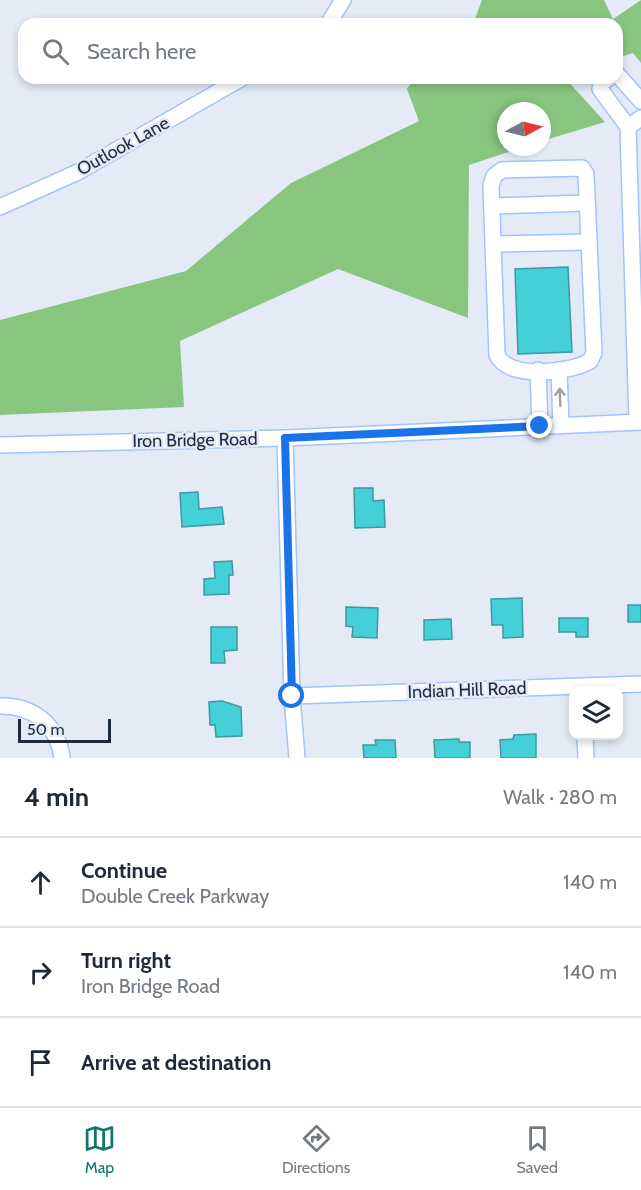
<!DOCTYPE html>
<html lang="en">
<head>
<meta charset="utf-8">
<style>
  body { margin:0; font-family:Cabin,sans-serif; background:#f2f2f3; color:#1f2937 }
  .controls { position:absolute; right:18px; bottom:18px; display:grid; overflow:hidden; border-radius:12px; box-shadow:0 3px 9px #0003 }
  .controls button { width:54px; height:54px; display:grid; place-items:center; padding:0; border:0; border-bottom:2px solid #e0e1e3; background:#fff; color:#1f2937; font:30px sans-serif }
  .compass { position:absolute; left:497px; top:102px; width:54px; height:54px; border-radius:50%; background:#fff; box-shadow:0 3px 9px #0003; rotate:83deg }
  .scale { position:absolute; left:18px; bottom:15px; width:93px; box-sizing:border-box; padding-left:6px; border:3px solid #1e2a40; border-top:0; font-size:16px; line-height:21px; white-space:nowrap; color:#1e2a40; -webkit-text-stroke:4px #e4ebf6; paint-order:stroke }
  .stop { position:absolute; width:18px; height:18px; margin:-14px; border:4px solid #1a73e8; border-radius:50%; background:#fff }
  .stop.end { background:#1a73e8; border-color:#fff; box-shadow:0 2px 6px #0008 }
  .list { margin:0; padding:0; list-style:none }
  h2 { display:flex; justify-content:space-between; align-items:center; height:78px; margin:0; padding:0 24px; font-size:26px }
  h2 small { font-size:20px; font-weight:400; color:#747a83 }
  .list li { display:grid; grid-template-columns:39px 1fr auto; gap:18px; align-items:center; box-sizing:border-box; height:90px; padding:0 24px; border-top:2px solid #e0e1e3 }
  .list b { display:block; font-size:22px; white-space:nowrap }
  .list p { margin:0; font-size:20px; white-space:nowrap; color:#747a83 }
  .list em { font-size:20px; font-style:normal; color:#747a83 }
  .icon { flex:none; width:33px; height:33px; fill:none; stroke:currentColor; stroke-width:2; stroke-linecap:round; stroke-linejoin:round }
  .map { position:relative; flex:none; width:641px; height:758px; overflow:hidden }
  .search { position:absolute; background:#fff; box-shadow:0 3px 9px #0003; left:18px; right:18px; top:18px; height:66px; display:flex; align-items:center; gap:15px; box-sizing:border-box; padding:0 21px; border-radius:18px; color:#747a83; font-size:22px }
  .sheet { height:348px; background:#fff }
  nav { display:flex; justify-content:space-around; align-items:center; box-sizing:border-box; height:84px; border-top:2px solid #e0e1e3; background:#fff; font-size:16px; color:#747a83 }
  nav a { display:grid; justify-items:center; gap:3px }
  nav .on { color:#0f766e }
  .map>svg:first-child { display:block }
  .forest { fill:#88c680 }
  .building { fill:#44d0d9; stroke:#3d999f; stroke-width:1.5 }
  .lines { fill:none; stroke-linecap:round; stroke-linejoin:round }
  .minor-casing { stroke:#a3c3fa; stroke-width:18 }
  .minor { stroke:#fff; stroke-width:15 }
  .oneway { stroke:#9a9fa9 }
  .route { stroke:#1a73e8; stroke-width:8 }
  .labels { text-anchor:middle; stroke-width:5; stroke-linejoin:round; paint-order:stroke }
  .street-label { font-size:18px; fill:#1e2a40; stroke:#e4ebf6 }
</style>
</head>
<body>
<div class="map">
<svg width="641" height="758" viewBox="0 0 641 758">
  <rect width="100%" height="100%" fill="#e4ebf6"/>
  <g class="forest">
    <polygon points="482,0 604,0 613,19 641,0 641,63 633,53 617,58 617,24 473,24"/>
    <polygon points="414,78 565,78 605,122 542,141 542,111 506,111 506,147 524,147 469,165 468,318 338,269 180,341 184,407 0,415 0,320 186,271 291,183 419,121 407,89"/>
  </g>
  <g class="building">
    <polygon points="568,267 572,352 518,354 515,269"/>
    <polygon points="354,488 373,488 373,501 384,500 385,527 355,528"/>
    <polygon points="198,492 199,509 222,507 224,524 182,527 180,493"/>
    <polygon points="232,561 233,575 229,575 229,594 204,595 204,579 215,578 214,562"/>
    <polygon points="522,598 523,637 503,638 503,625 492,625 491,599"/>
    <rect x="628" y="605" width="13" height="17"/>
    <polygon points="346,607 378,608 377,638 352,637 353,627 346,626"/>
    <polygon points="559,618 588,618 588,637 576,637 576,632 559,632"/>
    <polygon points="451,619 452,639 424,640 424,620"/>
    <polygon points="211,627 237,627 237,650 224,651 225,663 211,663"/>
    <polygon points="222,701 241,707 242,736 216,737 215,725 210,725 209,702"/>
    <polygon points="536,734 536,758 501,758 500,740 513,739 514,735"/>
    <polygon points="459,739 459,742 470,742 470,758 435,758 434,740"/>
    <polygon points="375,740 395,740 396,758 364,758 363,745 376,745"/>
  </g>
  <g class="lines">
    <defs>
      <g id="minor">
        <polyline points="328,24 343,0"/>
        <polyline points="617,74 641,101"/>
        <polyline points="609,78 601,83 600,89 628,127 637,422"/>
        <polyline points="628,127 641,118"/>
        <path d="M 582,168 L 586,174 L 594,353 L 590,361 C 570,373 508,380 497,355 L 491,186 L 494,176 L 502,170 Z"/>
        <polyline points="492,206 587,203"/>
        <polyline points="0,207 78,172 242,78"/>
        <polyline points="493,244 589,242"/>
        <polyline points="538,370 540,426"/>
        <polyline points="559,370 561,425"/>
        <polyline points="285,438 292,696 297,758"/>
        <polyline points="0,445 285,438 641,422"/>
        <polyline points="292,696 641,684"/>
        <path d="M 0,706 C 33,705 58,725 62,758"/>
        <polyline points="585,736 586,758"/>
      </g>
    </defs>
    <use href="#minor" class="minor-casing"/>
    <use href="#minor" class="minor"/>
  </g>
  <defs><path id="oneway-shaft" d="M-6 0H5M1.5-3L5.5 0L1.5 3" fill="none" stroke-width="1.6" stroke-linecap="round" stroke-linejoin="round" transform="scale(1.5)"/></defs>
  <use class="oneway" href="#oneway-shaft" transform="translate(560 397) rotate(-92)"/>
  <g class="lines">
    <polyline class="route" points="292,696 285,438 540,426"/>
  </g>
  <g class="labels">
    <g class="street-label">
      <text transform="translate(123 146) rotate(-29)" y="6">Outlook Lane</text>
      <text transform="translate(195 440) rotate(-1)" y="6">Iron Bridge Road</text>
      <text transform="translate(467 690) rotate(-2)" y="6">Indian Hill Road</text>
    </g>
  </g>
</svg>
<div class="controls">
<button><svg class="icon" aria-label="layers" viewBox="0 0 24 24"><path d="M12 4l9 5-9 5-9-5zM3 14l9 5 9-5"/></svg></button>
</div>
<svg class="compass" viewBox="-18 -18 36 36"><path d="M0-13l5 13h-10z" fill="#e53935"/><path d="M0 13l5-13h-10z" fill="#747a83"/></svg>
<div class="scale">50 m</div>
<div class="stop" style="left:292px;top:696px"></div>
<div class="stop end" style="left:540px;top:426px"></div>
<div class="search"><svg class="icon" aria-label="search" viewBox="0 0 24 24"><circle cx="10" cy="10" r="6"/><path d="M15 15l6 6"/></svg>Search here</div>
</div>
<section class="sheet">
<h2>4 min<small>Walk · 280 m</small></h2>
<ul class="list">
<li><svg class="icon" aria-label="ahead" viewBox="0 0 24 24"><path d="M12 20V5M6 11l6-6 6 6"/></svg><div><b>Continue</b><p>Double Creek Parkway</p></div><em>140 m</em></li>
<li><svg class="icon" aria-label="right" viewBox="0 0 24 24"><path d="M7 20v-9h11M14 6l5 5-5 5"/></svg><div><b>Turn right</b><p>Iron Bridge Road</p></div><em>140 m</em></li>
<li><svg class="icon" aria-label="arrive" viewBox="0 0 24 24"><path d="M6 21V4h12l-3 4 3 4H6"/></svg><div><b>Arrive at destination</b></div></li>
</ul>
</section>
<nav>
<a class="on"><svg class="icon" aria-label="map" viewBox="0 0 24 24"><path d="M3 6l6-2 6 2 6-2v14l-6 2-6-2-6 2zM9 4v14M15 6v14"/></svg>Map</a>
<a><svg class="icon" aria-label="directions" viewBox="0 0 24 24"><path d="M12 3l9 9-9 9-9-9zM9 14v-3h6M13 9l2 2-2 2"/></svg>Directions</a>
<a><svg class="icon" aria-label="saved" viewBox="0 0 24 24"><path d="M7 4h10v16l-5-4-5 4z"/></svg>Saved</a>
</nav>
</body>
</html>
